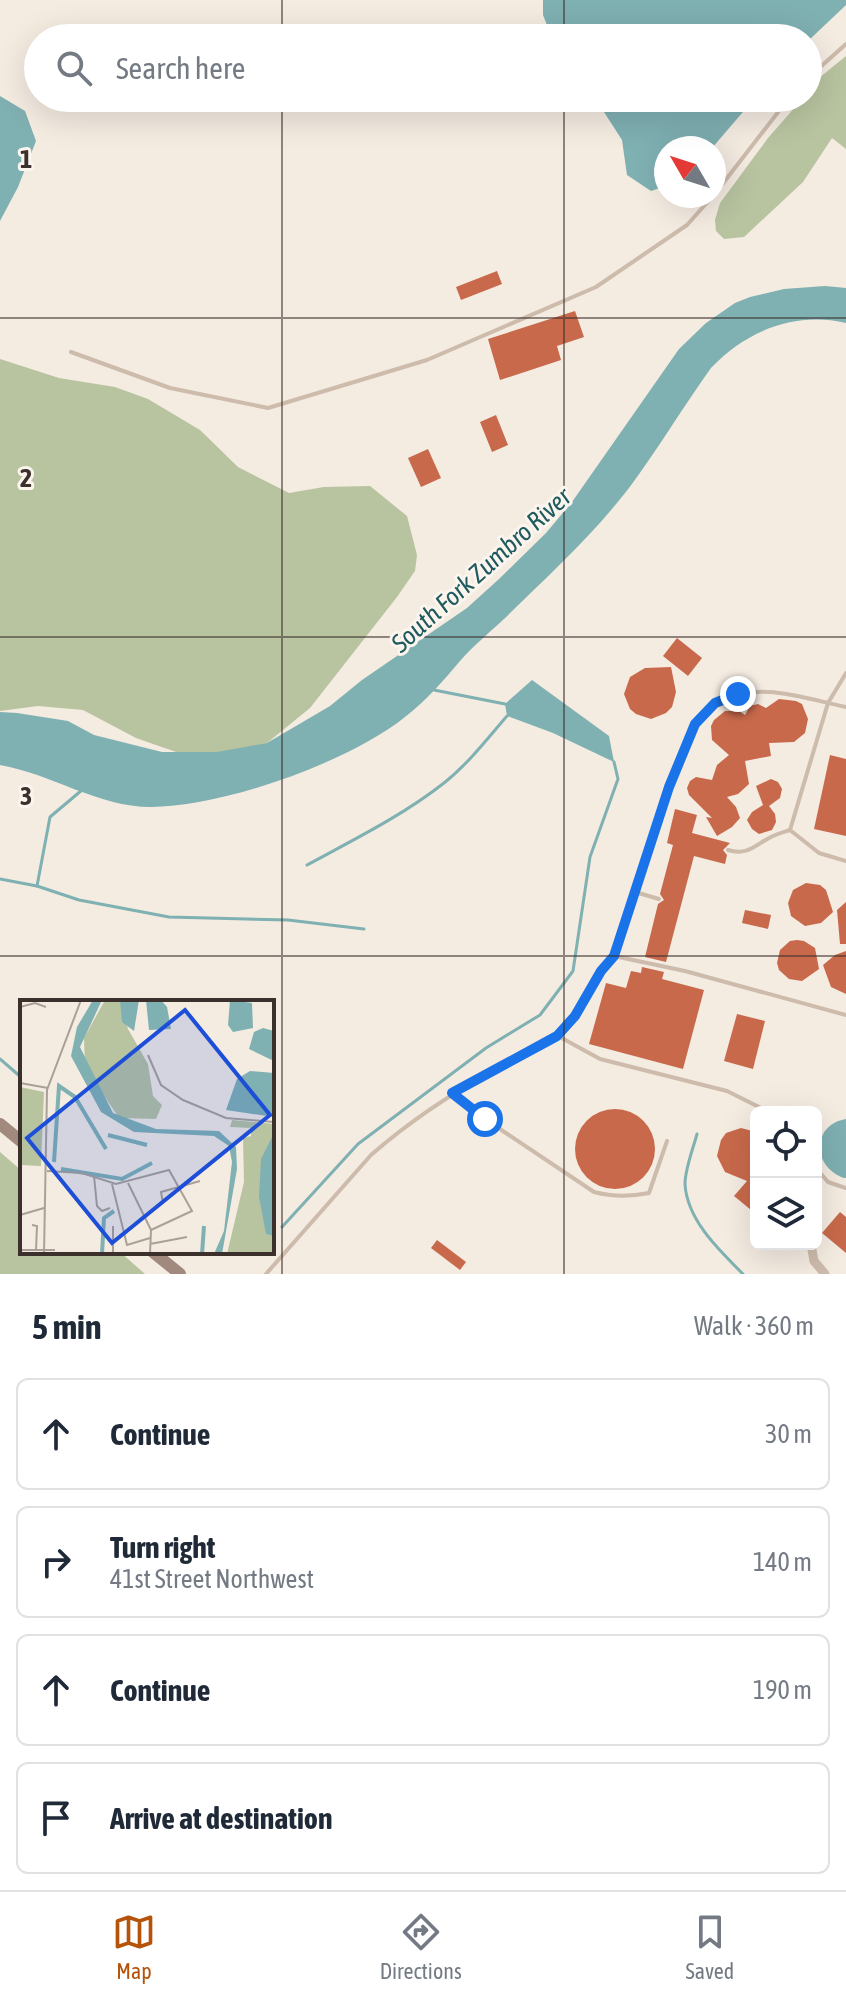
<!DOCTYPE html>
<html lang="en">
<head>
<meta charset="utf-8">
<style>
  body { margin:0; font-family:"Asap Condensed",sans-serif; background:#f2f2f3; color:#1f2937 }
  .controls { position:absolute; right:24px; bottom:24px; display:grid; overflow:hidden; border-radius:12px; box-shadow:0 8px 32px #0002 }
  .controls button { width:72px; height:72px; display:grid; place-items:center; padding:0; border:0; border-bottom:2px solid #e0e1e3; background:#fff; color:#1f2937; font:40px sans-serif }
  .compass { position:absolute; left:654px; top:136px; width:72px; height:72px; border-radius:50%; background:#fff; box-shadow:0 8px 32px #0002; rotate:309deg }
  .stop { position:absolute; width:24px; height:24px; margin:-18px; border:6px solid #1a73e8; border-radius:50%; background:#fff }
  .stop.end { background:#1a73e8; border-color:#fff; box-shadow:0 2px 8px #0008 }
  .list { margin:0; padding:0; list-style:none }
  h2 { display:flex; justify-content:space-between; align-items:center; height:104px; margin:0; padding:0 32px; font-size:34px }
  h2 small { font-size:26px; font-weight:400; color:#747a83 }
  .list li { display:grid; grid-template-columns:52px 1fr auto; gap:24px; align-items:center; box-sizing:border-box; height:112px; margin:0 16px 16px; padding:0 16px; border:2px solid #e0e1e3; border-radius:12px }
  .list b { display:block; font-size:30px; white-space:nowrap }
  .list p { margin:0; font-size:26px; white-space:nowrap; color:#747a83 }
  .list em { font-size:26px; font-style:normal; color:#747a83 }
  .icon { flex:none; width:44px; height:44px; fill:none; stroke:currentColor; stroke-width:2; stroke-linecap:round; stroke-linejoin:round }
  .map { position:relative; flex:none; width:846px; height:1274px; overflow:hidden }
  .search { position:absolute; background:#fff; box-shadow:0 8px 32px #0002; left:24px; right:24px; top:24px; height:88px; display:flex; align-items:center; gap:20px; box-sizing:border-box; padding:0 28px; border-radius:44px; color:#747a83; font-size:30px }
  .sheet { height:616px; background:#fff }
  nav { display:flex; justify-content:space-around; align-items:center; box-sizing:border-box; height:112px; border-top:2px solid #e0e1e3; background:#fff; font-size:22px; color:#747a83 }
  nav a { display:grid; justify-items:center; gap:4px }
  nav .on { color:#b45309 }
  .map>svg:first-child { display:block }
  .green { fill:#b8c4a0 }
  .water { fill:#7fb0b2 }
  .lines { fill:none; stroke-linecap:round; stroke-linejoin:round }
  .stream { stroke:#7fb0b2; stroke-width:3 }
  .building { fill:#c8694b }
  .service { stroke:#cdbbac; stroke-width:4 }
  .minor { stroke:#cdbbac; stroke-width:9 }
  .secondary { stroke:#a18a7d; stroke-width:12 }
  .route { stroke:#1a73e8; stroke-width:10 }
  .grid { fill:none; stroke:#3b302b; stroke-width:2; stroke-opacity:0.55 }
  .labels { text-anchor:middle; stroke-width:6; stroke-linejoin:round; paint-order:stroke }
  .water-label { font-size:26px; font-style:italic; fill:#1f5a5e; stroke:#fbf5ee }
  .inset-river { fill:none; stroke:#7fb0b2; stroke-width:4 }
  .inset-road { fill:none; stroke:#aaa098; stroke-width:2 }
  .view { fill:#1d4ed8; fill-opacity:0.15; stroke:#1d4ed8; stroke-width:4 }
  .inset-edge { fill:none; stroke:#3b302b; stroke-width:4 }
  .grid-label { font-size:26px; text-anchor:middle; font-weight:bold; fill:#3b302b; stroke:#fbf5ee; stroke-width:6; stroke-linejoin:round; paint-order:stroke }
</style>
</head>
<body>
<div class="map">
<svg width="846" height="1274" viewBox="0 0 846 1274">
  <rect width="100%" height="100%" fill="#f4ebe1"/>
  <g class="green">
    <polygon points="846,56 846,149 832,138 803,182 744,237 724,239 716,231 715,220 720,203 768,138 803,98 808,98 808,92 819,78"/>
    <polygon points="0,359 59,378 115,387 148,399 200,430 238,467 289,493 324,487 370,486 407,516 417,555 415,571 397,597 310,708 267,743 199,760 136,738 83,710 38,706 0,711"/>
    <polygon points="0,1152 22,1171 22,1252 120,1252 145,1274 0,1274"/>
  </g>
  <g class="water">
    <polygon points="543,0 846,0 846,5 808,41 808,38 552,38 543,15"/>
    <polygon points="0,96 25,111 36,141 18,187 0,221"/>
    <polygon points="595,98 755,98 712,148 666,148 666,186 651,191 627,175 622,140"/>
    <path d="M 825,286 L 846,288 L 846,323 C 795,311 746,331 711,368 C 683,407 658,449 629,488 C 592,536 547,577 504,619 C 489,633 473,646 460,661 C 443,681 426,701 405,717 C 349,762 223,807 151,807 C 98,807 52,774 0,765 L 0,712 L 17,713 L 68,721 L 94,735 L 162,752 L 217,752 L 267,743 L 330,706 L 362,680 L 467,608 L 499,579 L 546,533 L 572,502 L 679,349 L 706,323 L 735,303 L 750,297 L 784,289 Z"/>
    <polygon points="532,680 609,736 614,762 553,733 507,716 505,704"/>
    <path d="M 846,1119 L 846,1178 L 844,1178 C 812,1167 811,1125 846,1119 Z"/>
  </g>
  <g class="lines">
    <g class="stream">
      <polyline points="434,690 505,704"/>
      <path d="M 307,865 C 353,840 402,816 444,783 C 468,764 487,739 507,716"/>
      <polyline points="0,879 37,886 79,900 169,917 288,920 364,929"/>
      <polyline points="37,886 50,817 82,790"/>
      <polyline points="0,1059 22,1078"/>
      <path d="M 697,1134 C 693,1149 685,1169 685,1184 C 687,1220 719,1250 743,1274"/>
      <polyline points="282,1227 358,1144 486,1048 540,1015 573,971 590,857 618,779 614,762"/>
    </g>
  </g>
  <g class="building">
    <polygon points="497,271 502,284 461,300 456,287"/>
    <polygon points="575,311 584,337 557,346 561,360 500,380 488,339"/>
    <polygon points="496,415 508,445 492,452 480,422"/>
    <polygon points="428,449 441,478 421,487 408,458"/>
    <polygon points="677,638 702,658 688,676 663,656"/>
    <polygon points="671,667 676,692 672,707 666,713 651,719 636,714 630,709 624,694 630,677 645,668"/>
    <polygon points="779,699 796,701 802,704 808,719 805,733 794,742 769,743 771,756 745,761 749,784 738,794 727,797 736,807 740,818 732,827 717,836 706,817 712,818 689,795 687,788 690,781 696,777 712,780 717,765 729,755 712,740 711,726 714,720 725,711 739,711 745,715 750,706 758,704 766,708"/>
    <polygon points="830,755 846,759 846,836 814,829"/>
    <polygon points="771,779 778,782 782,789 780,798 769,806 775,814 776,822 772,830 759,834 752,829 747,820 752,812 763,805 756,786"/>
    <polygon points="675,809 697,815 692,833 730,843 723,850 727,855 725,864 694,856 666,962 645,957 658,904 664,900 660,894 673,845 667,843"/>
    <polygon points="806,883 820,885 826,890 833,912 821,923 805,926 791,916 788,903 793,890"/>
    <polygon points="846,902 846,944 840,944 837,910"/>
    <polygon points="745,910 771,915 768,929 742,923"/>
    <polygon points="797,940 804,941 815,948 819,969 802,981 789,979 779,970 777,963 780,950 790,941"/>
    <polygon points="846,951 846,994 831,987 823,965 835,955"/>
    <polygon points="642,967 664,972 662,979 704,990 683,1069 589,1044 606,983 626,988 631,971 641,973"/>
    <polygon points="737,1014 765,1021 753,1069 724,1061"/>
    <circle cx="615" cy="1149" r="40"/>
    <polygon points="741,1128 756,1132 756,1204 751,1210 734,1196 747,1181 725,1172 717,1156 721,1140 726,1133"/>
    <polygon points="840,1212 846,1217 846,1253 822,1233"/>
    <polygon points="437,1240 466,1262 460,1270 431,1248"/>
  </g>
  <g class="lines">
    <g class="service">
      <polyline points="808,78 846,44"/>
      <polyline points="714,195 789,98"/>
      <polyline points="71,352 170,388 268,408 427,360 596,287 687,225 713,196"/>
      <polyline points="846,673 828,703 790,830 819,853 846,861"/>
      <path d="M 728,850 C 748,856 755,845 771,837 C 777,834 784,832 790,830"/>
      <polyline points="635,892 659,899"/>
      <polyline points="614,956 685,971 846,1015"/>
      <polyline points="558,1036 600,1059 727,1091 769,1112"/>
      <path d="M 452,1093 L 485,1119 L 594,1192 C 613,1197 629,1197 649,1193 L 667,1141"/>
      <polyline points="816,1168 828,1182 846,1188"/>
      <path d="M 266,1274 L 371,1155 C 410,1121 452,1093 498,1068 C 516,1057 541,1049 557,1036 C 583,1015 592,980 614,956 C 629,910 680,723 715,703 C 757,680 803,698 846,707"/>
    </g>
    <polyline class="minor" points="811,1244 814,1261 825,1274"/>
    <g class="secondary">
      <polyline points="0,1124 22,1142"/>
      <polyline points="153,1252 180,1274"/>
    </g>
  </g>
  <g class="lines">
    <polyline class="route" points="485,1119 452,1093 557,1036 575,1016 601,971 614,956 669,787 695,724 715,703 738,694"/>
  </g>
  <path class="grid" d="M 282,0 L 282,38M 564,0 L 564,38M 282,98 L 282,1274M 564,98 L 564,1274M 0,318 L 846,318M 0,637 L 846,637M 0,956 L 846,956"/>
  <g class="labels">
    <g class="water-label">
      <text transform="translate(481 570) rotate(-42)" y="9">South Fork Zumbro River</text>
    </g>
  </g>
  <g transform="translate(20 1000)">
    <rect width="254" height="254" fill="#f4ebe1"/>
    <path d="M 85,0 L 100,0 L 108,29 L 128,64 L 133,96 L 142,105 L 136,119 L 99,118 L 65,67 L 64,38 ZM 0,87 L 24,92 L 21,166 L 0,165 ZM 212,120 L 254,124 L 254,254 L 207,254 L 224,182 L 223,138 L 231,136 L 231,128 L 210,127 Z" fill="#b8c4a0"/>
    <path d="M 73,0 L 82,0 L 60,47 L 93,113 L 136,129 L 199,131 L 216,147 L 217,169 L 202,254 L 194,254 L 204,231 L 212,162 L 209,146 L 194,136 L 114,132 L 81,112 L 51,56 L 57,27 ZM 100,0 L 119,0 L 114,31 L 102,22 ZM 126,0 L 141,0 L 147,7 L 151,29 L 129,30 ZM 210,0 L 232,3 L 233,28 L 213,32 L 208,25 ZM 243,28 L 254,31 L 254,61 L 229,49 L 234,32 ZM 230,71 L 254,73 L 254,117 L 206,110 L 217,79 ZM 254,133 L 254,236 L 246,234 L 239,197 L 241,159 Z" fill="#7fb0b2"/>
    <path class="inset-river" d="M 88,135 L 127,145M 34,162 L 39,86 L 55,97 L 86,149M 41,169 L 102,179 L 132,163M 82,254 L 84,218 L 94,211M 182,254 L 184,226"/>
    <path class="inset-road" d="M 0,7 L 15,3 L 26,7M 128,55 L 141,85 L 163,100 L 206,118 L 254,122M 0,83 L 28,88M 27,171 L 62,173 L 96,184 L 149,170 L 172,211 L 131,230M 74,176 L 77,206 L 82,211 L 90,208M 108,183 L 131,230 L 130,254M 92,184 L 107,245 L 130,238M 143,203 L 141,192 L 180,181M 0,215 L 24,208M 12,225 L 17,226 L 16,250M 93,226 L 93,254M 130,244 L 167,237M 0,250 L 35,250M 24,254 L 27,90 L 61,0"/>
    <path class="view" d="M 165,10 L 250,115 L 92,243 L 7,138 Z"/>
    <rect width="254" height="254" class="inset-edge"/>
  </g>
  <g class="grid-label">
    <text x="26" y="168">1</text>
    <text x="26" y="487">2</text>
    <text x="26" y="805">3</text>
  </g>
</svg>
<div class="controls">
<button><svg class="icon" aria-label="locate" viewBox="0 0 24 24"><circle cx="12" cy="12" r="6"/><path d="M12 2v4M12 18v4M2 12h4M18 12h4"/></svg></button>
<button><svg class="icon" aria-label="layers" viewBox="0 0 24 24"><path d="M12 4l9 5-9 5-9-5zM3 14l9 5 9-5"/></svg></button>
</div>
<svg class="compass" viewBox="-18 -18 36 36"><path d="M0-13l5 13h-10z" fill="#e53935"/><path d="M0 13l5-13h-10z" fill="#747a83"/></svg>
<div class="stop" style="left:485px;top:1119px"></div>
<div class="stop end" style="left:738px;top:694px"></div>
<div class="search"><svg class="icon" aria-label="search" viewBox="0 0 24 24"><circle cx="10" cy="10" r="6"/><path d="M15 15l6 6"/></svg>Search here</div>
</div>
<section class="sheet">
<h2>5 min<small>Walk · 360 m</small></h2>
<ul class="list">
<li><svg class="icon" aria-label="ahead" viewBox="0 0 24 24"><path d="M12 20V5M6 11l6-6 6 6"/></svg><div><b>Continue</b></div><em>30 m</em></li>
<li><svg class="icon" aria-label="right" viewBox="0 0 24 24"><path d="M7 20v-9h11M14 6l5 5-5 5"/></svg><div><b>Turn right</b><p>41st Street Northwest</p></div><em>140 m</em></li>
<li><svg class="icon" aria-label="ahead" viewBox="0 0 24 24"><path d="M12 20V5M6 11l6-6 6 6"/></svg><div><b>Continue</b></div><em>190 m</em></li>
<li><svg class="icon" aria-label="arrive" viewBox="0 0 24 24"><path d="M6 21V4h12l-3 4 3 4H6"/></svg><div><b>Arrive at destination</b></div></li>
</ul>
</section>
<nav>
<a class="on"><svg class="icon" aria-label="map" viewBox="0 0 24 24"><path d="M3 6l6-2 6 2 6-2v14l-6 2-6-2-6 2zM9 4v14M15 6v14"/></svg>Map</a>
<a><svg class="icon" aria-label="directions" viewBox="0 0 24 24"><path d="M12 3l9 9-9 9-9-9zM9 14v-3h6M13 9l2 2-2 2"/></svg>Directions</a>
<a><svg class="icon" aria-label="saved" viewBox="0 0 24 24"><path d="M7 4h10v16l-5-4-5 4z"/></svg>Saved</a>
</nav>
</body>
</html>
